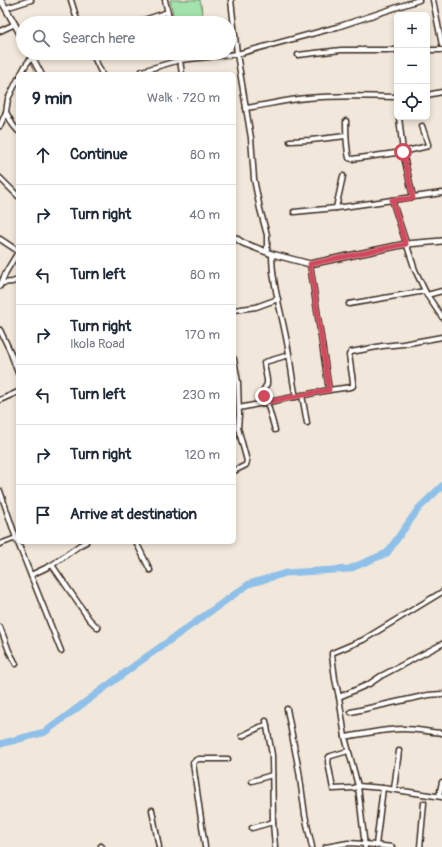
<!DOCTYPE html>
<html lang="en">
<head>
<meta charset="utf-8">
<style>
  body { margin:0; font-family:Pangolin,sans-serif; background:#f6f6f7; color:#1f2937 }
  .controls { position:absolute; right:12px; top:12px; display:grid; overflow:hidden; border-radius:6px; box-shadow:0 2px 6px #0003 }
  .controls button { width:36px; height:36px; display:grid; place-items:center; padding:0; border:0; border-bottom:1px solid #e0e1e3; background:#fff; color:#1f2937; font:20px sans-serif }
  .stop { position:absolute; width:12px; height:12px; margin:-9px; border:3px solid #d1495b; border-radius:50%; background:#fff }
  .stop.end { background:#d1495b; border-color:#fff; box-shadow:0 1px 4px #0008 }
  .list { margin:0; padding:0; list-style:none }
  h2 { display:flex; justify-content:space-between; align-items:center; height:52px; margin:0; padding:0 16px; font-size:17px }
  h2 small { font-size:13px; font-weight:400; color:#747a83 }
  .list li { display:grid; grid-template-columns:26px 1fr auto; gap:12px; align-items:center; box-sizing:border-box; height:60px; padding:0 16px; border-top:1px solid #e0e1e3 }
  .list b { display:block; font-size:15px; white-space:nowrap }
  .list p { margin:0; font-size:13px; white-space:nowrap; color:#747a83 }
  .list em { font-size:13px; font-style:normal; color:#747a83 }
  .icon { flex:none; width:22px; height:22px; fill:none; stroke:currentColor; stroke-width:2; stroke-linecap:round; stroke-linejoin:round }
  .map { position:relative; flex:none; width:442px; height:847px; overflow:hidden }
  .search { position:absolute; background:#fff; box-shadow:0 2px 6px #0003; left:16px; top:16px; width:220px; height:44px; display:flex; align-items:center; gap:10px; box-sizing:border-box; padding:0 14px; border-radius:22px; color:#747a83; font-size:15px }
  .panel { position:absolute; background:#fff; box-shadow:0 2px 6px #0003; left:16px; top:72px; width:220px; height:472px; border-radius:6px }
  .map>svg:first-child { display:block }
  .green { fill:#a2e2ab; stroke:#6e8664 }
  .lines { fill:none; stroke-linecap:round; stroke-linejoin:round }
  .river { stroke:#8ec0ea; stroke-width:7 }
  .minor-casing { stroke:#3b2a1e; stroke-width:7 }
  .tertiary-casing { stroke:#3b2a1e; stroke-width:8 }
  .minor { stroke:#fff; stroke-width:4 }
  .tertiary { stroke:#fff; stroke-width:5 }
  .route { stroke:#d1495b; stroke-width:5 }
</style>
</head>
<body>
<div class="map">
<svg width="442" height="847" viewBox="0 0 442 847">
  <rect width="100%" height="100%" fill="#f1e7da"/>
  <filter id="ink" filterUnits="userSpaceOnUse"><feTurbulence type="fractalNoise" baseFrequency=".025" numOctaves="2"/><feDisplacementMap in="SourceGraphic" scale="8" xChannelSelector="R" yChannelSelector="G"/><feConvolveMatrix kernelMatrix="1 2 1 2 8 2 1 2 1" color-interpolation-filters="sRGB"/></filter>
  <g filter="url(#ink)">
    <polygon class="green" points="170,0 200,0 204,20 187,23 175,23"/>
    <g class="lines">
      <polyline class="river" points="0,744 45,732 142,660 249,584 286,573 349,569 387,553 419,508 442,486"/>
      <defs>
        <g id="minor">
          <polyline points="71,0 78,23"/>
          <polyline points="165,0 170,23"/>
          <polyline points="231,0 237,54 251,138 254,179 260,209 267,235 267,252"/>
          <polyline points="433,0 442,45"/>
          <polyline points="6,8 31,0"/>
          <polyline points="135,23 168,12"/>
          <polyline points="0,31 15,24"/>
          <polyline points="427,50 442,50"/>
          <polyline points="92,53 102,74"/>
          <polyline points="177,53 180,60 182,74"/>
          <polyline points="298,55 341,50 397,50"/>
          <polyline points="142,71 180,60 237,54 337,27 419,0"/>
          <path d="M 21,74 C 24,68 27,61 32,58"/>
          <polyline points="427,95 442,92"/>
          <path d="M 246,108 C 266,105 286,100 307,98 C 337,95 367,96 397,97"/>
          <polyline points="6,112 13,125 18,131"/>
          <polyline points="399,117 403,152 413,197"/>
          <path d="M 346,121 C 346,134 346,146 349,158 L 352,159 L 403,152 L 428,146 L 428,144 L 422,126"/>
          <polyline points="0,126 6,112 8,99 18,79"/>
          <polyline points="290,141 311,140 346,136"/>
          <polyline points="0,178 18,196"/>
          <polyline points="392,200 415,270 427,295 442,317"/>
          <polyline points="336,208 343,176"/>
          <polyline points="294,212 336,208 442,193"/>
          <polyline points="0,239 18,251"/>
          <path d="M 272,254 C 272,286 283,317 288,348 C 291,364 292,380 296,397"/>
          <polyline points="310,264 329,390"/>
          <polyline points="2,283 12,282 18,280"/>
          <polyline points="0,286 6,272 18,252"/>
          <polyline points="427,295 442,291"/>
          <polyline points="349,304 425,291"/>
          <polyline points="234,310 256,307 278,299"/>
          <polyline points="0,330 10,351 18,373"/>
          <polyline points="234,359 238,382 239,415 238,428 247,461 246,465 234,471"/>
          <polyline points="302,395 307,423"/>
          <polyline points="0,400 18,392"/>
          <polyline points="239,408 329,390 351,387 353,386 353,382 349,355 351,352 382,346 403,344 442,337"/>
          <polyline points="275,430 267,402 264,396 264,389 267,384 267,380 264,363 265,362 289,355"/>
          <polyline points="0,491 16,538 61,651"/>
          <polyline points="136,542 150,570"/>
          <polyline points="0,544 16,538"/>
          <polyline points="52,565 89,619 98,628"/>
          <polyline points="31,575 52,565 80,545 86,542"/>
          <polyline points="0,627 9,651 16,664"/>
          <polyline points="339,697 369,684 381,676 442,644"/>
          <polyline points="287,709 299,771 305,815 312,847"/>
          <polyline points="351,712 428,695 442,694"/>
          <polyline points="266,721 272,755 273,822 275,847"/>
          <polyline points="242,736 260,727 267,725"/>
          <path d="M 345,737 C 364,734 385,729 404,729 C 417,729 429,732 442,733"/>
          <polyline points="348,751 331,756 329,757 328,762 333,789 354,788 358,786 383,788 442,797"/>
          <polyline points="252,781 272,775"/>
          <polyline points="394,789 399,751"/>
          <polyline points="439,796 442,782"/>
          <polyline points="152,810 159,847"/>
          <polyline points="252,828 273,822"/>
          <polyline points="376,845 383,788"/>
          <polyline points="101,846 102,847"/>
          <polyline points="205,847 193,763 196,760 199,759 228,759"/>
          <polyline points="326,847 348,843 365,844 392,847"/>
          <polyline points="365,847 358,786 345,737 339,697 335,679 332,655 332,653 363,640 442,592"/>
          <polyline points="420,847 424,803"/>
        </g>
        <g id="tertiary">
          <polyline points="1,0 23,39"/>
          <polyline points="30,53 41,74"/>
          <polyline points="234,237 243,243 272,254 310,264 406,244 442,241"/>
        </g>
      </defs>
      <use href="#minor" class="minor-casing"/>
      <use href="#tertiary" class="tertiary-casing"/>
      <use href="#minor" class="minor"/>
      <use href="#tertiary" class="tertiary"/>
    </g>
  </g>
  <g class="lines" filter="url(#ink)">
    <polyline class="route" points="264,396 267,402 329,390 310,264 406,244 392,200 413,198 403,152"/>
  </g>
</svg>
<div class="controls">
<button>+</button>
<button>−</button>
<button><svg class="icon" aria-label="locate" viewBox="0 0 24 24"><circle cx="12" cy="12" r="6"/><path d="M12 2v4M12 18v4M2 12h4M18 12h4"/></svg></button>
</div>
<div class="stop" style="left:403px;top:152px"></div>
<div class="stop end" style="left:264px;top:396px"></div>
<div class="search"><svg class="icon" aria-label="search" viewBox="0 0 24 24"><circle cx="10" cy="10" r="6"/><path d="M15 15l6 6"/></svg>Search here</div>
<section class="panel">
<h2>9 min<small>Walk · 720 m</small></h2>
<ul class="list">
<li><svg class="icon" aria-label="ahead" viewBox="0 0 24 24"><path d="M12 20V5M6 11l6-6 6 6"/></svg><div><b>Continue</b></div><em>80 m</em></li>
<li><svg class="icon" aria-label="right" viewBox="0 0 24 24"><path d="M7 20v-9h11M14 6l5 5-5 5"/></svg><div><b>Turn right</b></div><em>40 m</em></li>
<li><svg class="icon" aria-label="left" viewBox="0 0 24 24"><path d="M17 20v-9H6M10 6l-5 5 5 5"/></svg><div><b>Turn left</b></div><em>80 m</em></li>
<li><svg class="icon" aria-label="right" viewBox="0 0 24 24"><path d="M7 20v-9h11M14 6l5 5-5 5"/></svg><div><b>Turn right</b><p>Ikola Road</p></div><em>170 m</em></li>
<li><svg class="icon" aria-label="left" viewBox="0 0 24 24"><path d="M17 20v-9H6M10 6l-5 5 5 5"/></svg><div><b>Turn left</b></div><em>230 m</em></li>
<li><svg class="icon" aria-label="right" viewBox="0 0 24 24"><path d="M7 20v-9h11M14 6l5 5-5 5"/></svg><div><b>Turn right</b></div><em>120 m</em></li>
<li><svg class="icon" aria-label="arrive" viewBox="0 0 24 24"><path d="M6 21V4h12l-3 4 3 4H6"/></svg><div><b>Arrive at destination</b></div></li>
</ul>
</section>
</div>
</body>
</html>
